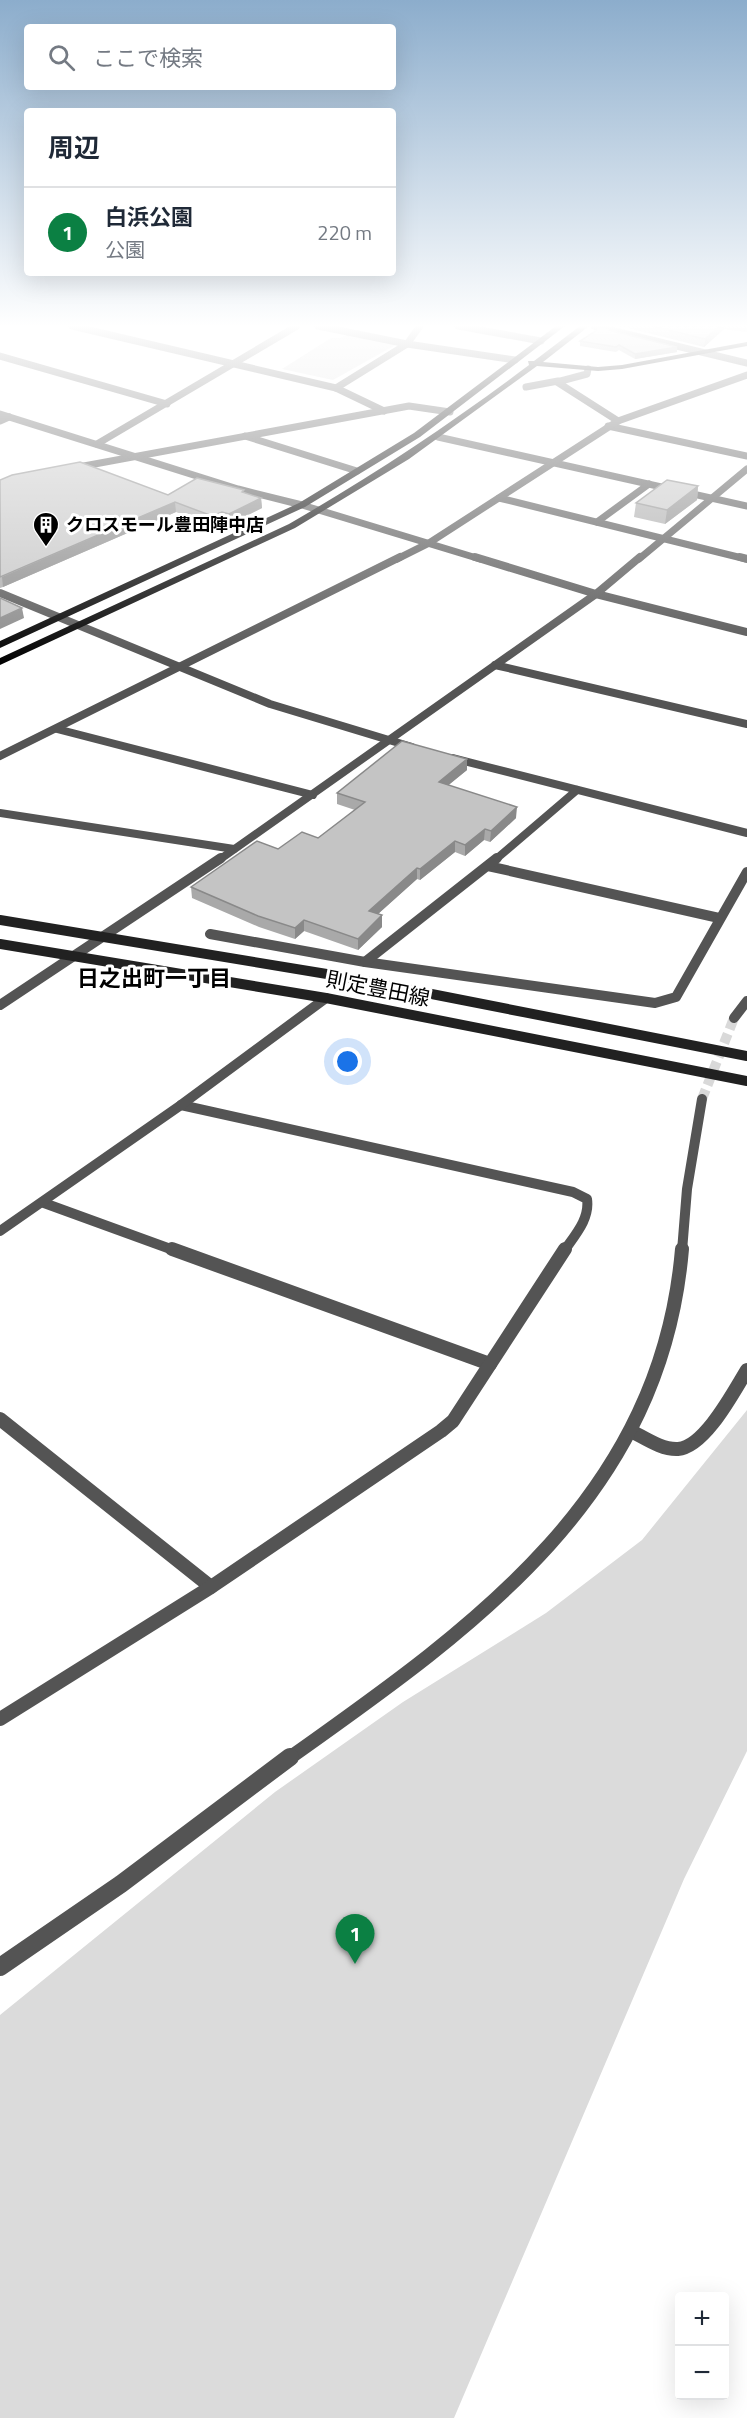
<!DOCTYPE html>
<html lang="ja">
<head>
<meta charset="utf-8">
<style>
  body { margin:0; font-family:"Titillium Web","Noto Sans JP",sans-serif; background:#f2f2f3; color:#1f2937 }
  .controls { position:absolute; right:18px; bottom:18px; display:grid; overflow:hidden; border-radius:6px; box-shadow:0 6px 24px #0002 }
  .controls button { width:54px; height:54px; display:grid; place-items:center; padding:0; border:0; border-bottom:2px solid #e0e1e3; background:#fff; color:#1f2937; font:30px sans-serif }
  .you { position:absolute; left:348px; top:1062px; width:21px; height:21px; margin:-15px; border:4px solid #fff; border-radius:50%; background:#1a73e8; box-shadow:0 0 0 9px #1a73e833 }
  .badge { display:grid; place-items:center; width:39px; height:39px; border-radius:50%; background:#0b8043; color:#fff; font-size:20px; font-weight:700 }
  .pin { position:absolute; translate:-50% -50px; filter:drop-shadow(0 2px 3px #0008) }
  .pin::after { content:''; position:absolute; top:32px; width:21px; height:18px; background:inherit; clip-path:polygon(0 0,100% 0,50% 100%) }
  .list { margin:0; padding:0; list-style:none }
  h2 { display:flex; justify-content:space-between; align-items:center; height:78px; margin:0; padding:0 24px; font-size:26px }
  h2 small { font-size:20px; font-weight:400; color:#747a83 }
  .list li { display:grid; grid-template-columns:39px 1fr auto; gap:18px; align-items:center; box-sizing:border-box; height:90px; padding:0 24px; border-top:2px solid #e0e1e3 }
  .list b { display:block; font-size:22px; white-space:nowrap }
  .list p { margin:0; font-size:20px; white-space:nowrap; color:#747a83 }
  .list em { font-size:20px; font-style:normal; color:#747a83 }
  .icon { flex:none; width:33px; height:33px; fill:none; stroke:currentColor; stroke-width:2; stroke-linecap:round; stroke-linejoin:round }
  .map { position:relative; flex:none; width:747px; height:2418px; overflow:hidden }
  .search { position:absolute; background:#fff; box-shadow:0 6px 24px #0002; left:24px; top:24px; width:372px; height:66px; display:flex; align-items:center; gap:15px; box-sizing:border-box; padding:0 21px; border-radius:6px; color:#747a83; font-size:22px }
  .panel { position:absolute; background:#fff; box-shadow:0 6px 24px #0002; left:24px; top:108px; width:372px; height:168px; border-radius:6px }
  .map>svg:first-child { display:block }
  .green { fill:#dbdbdb }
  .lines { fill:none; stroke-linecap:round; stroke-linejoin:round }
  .tertiary-tunnel { stroke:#d9d9d9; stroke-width:10; stroke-dasharray:10 5; stroke-linecap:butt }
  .minor-far3 { stroke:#545454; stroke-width:7 }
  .minor-far2 { stroke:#545454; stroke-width:8 }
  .minor-far1 { stroke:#545454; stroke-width:10 }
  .minor { stroke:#545454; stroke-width:14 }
  .tertiary-far4 { stroke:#545454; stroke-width:7 }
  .tertiary-far3 { stroke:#545454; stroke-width:8 }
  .tertiary-far2 { stroke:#545454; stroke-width:10 }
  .tertiary-far1 { stroke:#545454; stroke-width:14 }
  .tertiary { stroke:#545454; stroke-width:18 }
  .secondary { stroke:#212121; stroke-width:10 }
  .trunk { fill:#000; fill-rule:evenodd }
  .wall { fill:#a9a9a9 }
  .shaded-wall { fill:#898989 }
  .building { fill:#c4c4c4; stroke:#898989; stroke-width:1.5 }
  .labels { text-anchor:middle; stroke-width:6; stroke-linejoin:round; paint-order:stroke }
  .far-poi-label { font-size:18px; font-weight:bold; fill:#000; stroke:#fff; text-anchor:start }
  .street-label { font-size:21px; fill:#000; stroke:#fff }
  .neighbourhood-label { font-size:22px; font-weight:bold; fill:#000; stroke:#fff }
</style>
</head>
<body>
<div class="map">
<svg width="747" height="2418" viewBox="0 0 747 2418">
  <rect width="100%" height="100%" fill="#fff"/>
  <g class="green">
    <polygon points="349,334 399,343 333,380 282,369 331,338 340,338"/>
    <polygon points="747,1410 747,1751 684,1879 454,2418 0,2418 0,2015 275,1792 403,1702 546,1613 642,1540"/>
  </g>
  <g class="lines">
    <polyline class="tertiary-tunnel" points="702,1099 734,1018"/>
    <g class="minor-far3">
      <polyline points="72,326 336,388 384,411"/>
      <polyline points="318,326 407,344 515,360"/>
      <polyline points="458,326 541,341"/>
      <polyline points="594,326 747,363"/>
      <polyline points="0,356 167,404"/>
      <polyline points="588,369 587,374 557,382 618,421"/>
      <polyline points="526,387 558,381"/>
      <polyline points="336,388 407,344 420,326"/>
      <polyline points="0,421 9,417"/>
      <polyline points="608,426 747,456"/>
      <polyline points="245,436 357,471"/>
      <polyline points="438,437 747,506"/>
      <polyline points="97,444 297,326"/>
      <polyline points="73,468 409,406 450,412"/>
      <polyline points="499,498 746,559"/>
      <polyline points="597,522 649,484"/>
      <polyline points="397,559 429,543 618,421 747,375"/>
    </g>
    <g class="minor-far2">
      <polyline points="740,557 747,559"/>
      <polyline points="0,593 270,704 412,747"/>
      <polyline points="495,665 747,724"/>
      <polyline points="57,729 313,795"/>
      <polyline points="0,756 400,557"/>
      <polyline points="452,758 747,833"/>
      <polyline points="0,813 234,849"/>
      <polyline points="495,860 577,790"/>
    </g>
    <g class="minor-far1">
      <polyline points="488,866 719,918"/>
      <polyline points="210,934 365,962 655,1003 676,997 747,872"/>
      <polyline points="365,962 497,858"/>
      <path d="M 181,1105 L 573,1192 L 587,1199 C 590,1219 575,1235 564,1251"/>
      <polyline points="44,1203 176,1251"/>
      <polyline points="0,1231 181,1105 326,998"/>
    </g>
    <g class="minor">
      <polyline points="172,1249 490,1364"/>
      <polyline points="0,1419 211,1587"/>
      <polyline points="0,1719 211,1587 441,1431 453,1421 565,1249"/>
    </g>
    <g class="tertiary-far4">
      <polyline points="0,414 238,489 302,505 480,559"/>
      <polyline points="639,559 747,469"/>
    </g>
    <g class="tertiary-far3">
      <polyline points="475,557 596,594 747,632"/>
      <polyline points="219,860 596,594 640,557"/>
    </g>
    <g class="tertiary-far2">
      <polyline points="0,1005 221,858"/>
      <polyline points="734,1018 747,1001"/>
      <polyline points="682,1251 687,1189 702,1099"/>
    </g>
    <g class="tertiary-far1">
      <path d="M 631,1431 C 645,1438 662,1450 678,1449 C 705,1447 734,1391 747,1370"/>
      <path d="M 288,1759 C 474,1627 661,1497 682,1249"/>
    </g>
    <polyline class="tertiary" points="0,1967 121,1884 290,1757"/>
    <g class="secondary">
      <polyline points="0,920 345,977 747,1056"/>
      <polyline points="0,944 326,998 747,1081"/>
    </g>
    <g class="trunk">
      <polygon points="556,326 565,326 420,437 305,507 0,648 0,641 299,503 414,433"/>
      <path d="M 580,326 L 589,326 L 543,362 L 598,367 L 622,365 L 747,342 L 747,346 L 622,369 L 598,371 L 537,366 L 409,459 L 295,528 L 0,665 L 0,658 L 289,524 C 372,476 452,423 529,365 L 528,361 L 534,361 Z"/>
    </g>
  </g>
  <g class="wall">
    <polygon points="620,326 747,326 747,332 724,329 704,347"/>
    <polygon points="580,341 677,347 677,352 635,359 619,350 616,352 580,346"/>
    <polygon points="0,480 168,495 244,493 261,498 262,508 230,524 223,521 212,526 176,512 3,587 0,588"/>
    <polygon points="698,486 697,500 665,524 634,517 636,503"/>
    <polygon points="467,759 467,770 448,785 516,818 490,842 484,840 465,856 455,852 420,880 417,879 378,914 382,927 358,950 304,931 295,939 259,927 192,898 191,887 278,849 318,838 355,810 337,804 337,793"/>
  </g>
  <g class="shaded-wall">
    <polygon points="719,326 725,326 724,329 704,347 705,339"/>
    <polygon points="677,347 677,352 635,359 635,354"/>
    <polygon points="698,486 697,500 665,524 667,510"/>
    <polygon points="261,498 262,508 230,524 229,514"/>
    <polygon points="175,502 176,512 3,587 2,577"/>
    <polygon points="222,512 223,521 212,526 212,516"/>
    <polygon points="22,608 24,618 0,629 0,618"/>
    <polygon points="467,759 467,770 439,793 439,782"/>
    <polygon points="517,807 516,818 490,842 491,831"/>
    <polygon points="485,829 484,840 465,856 465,845"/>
    <polygon points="455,841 455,852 420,880 420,869"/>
    <polygon points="417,868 417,879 369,922 369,911"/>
    <polygon points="382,915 382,927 358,950 358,939"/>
    <polygon points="304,920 304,931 295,939 295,928"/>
  </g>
  <g class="building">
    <polygon points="653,326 719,326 705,339"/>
    <polygon points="600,328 677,347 635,354 619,345 616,347 580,341"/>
    <polygon points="80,462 168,495 197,478 244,490 242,492 261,498 229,514 222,512 212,516 175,502 0,577 0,480 12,475"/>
    <polygon points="667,480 698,486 667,510 636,503"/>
    <polygon points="0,598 22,608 0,618"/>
    <polygon points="402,741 467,759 439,782 517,807 491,831 485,829 465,845 455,841 420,869 417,868 369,911 382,915 358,939 304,920 295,928 258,916 191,887 257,841 278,849 302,832 318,838 365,802 337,793"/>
  </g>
  <linearGradient id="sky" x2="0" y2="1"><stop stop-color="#8cadcc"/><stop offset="0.49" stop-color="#fff"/><stop offset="1" stop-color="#fff" stop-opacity="0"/></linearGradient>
  <rect width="747" height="665" fill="url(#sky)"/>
  <defs>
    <symbol id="building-pin" viewBox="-11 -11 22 30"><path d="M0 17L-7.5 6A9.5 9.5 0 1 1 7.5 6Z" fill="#000" stroke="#fff"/><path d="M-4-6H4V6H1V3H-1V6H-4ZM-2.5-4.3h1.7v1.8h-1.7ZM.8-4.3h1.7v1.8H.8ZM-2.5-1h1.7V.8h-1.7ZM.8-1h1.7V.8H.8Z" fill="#fff"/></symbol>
  </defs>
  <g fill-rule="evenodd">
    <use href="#building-pin" x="31" y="510" width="30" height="40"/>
  </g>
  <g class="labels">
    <g class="far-poi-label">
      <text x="66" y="531">クロスモール豊田陣中店</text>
    </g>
    <g class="street-label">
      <text transform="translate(378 989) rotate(11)" y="7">則定豊田線</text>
    </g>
    <g class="neighbourhood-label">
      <text x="154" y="986">日之出町一丁目</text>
    </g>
  </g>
</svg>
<div class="controls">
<button>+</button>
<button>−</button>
</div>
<div class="you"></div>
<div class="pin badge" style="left:355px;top:1964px">1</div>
<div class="search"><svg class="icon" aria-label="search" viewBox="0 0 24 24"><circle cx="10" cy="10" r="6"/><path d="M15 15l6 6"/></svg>ここで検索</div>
<section class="panel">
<h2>周辺<small></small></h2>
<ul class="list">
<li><span class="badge">1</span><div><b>白浜公園</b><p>公園</p></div><em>220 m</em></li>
</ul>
</section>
</div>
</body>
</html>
